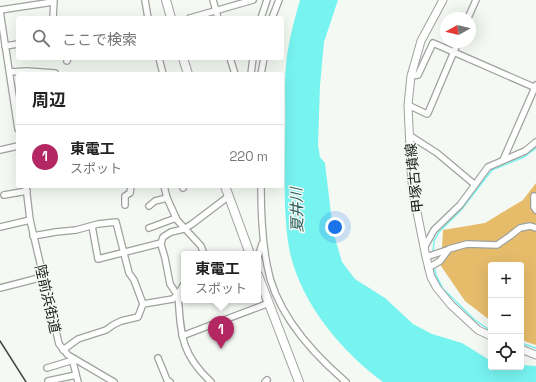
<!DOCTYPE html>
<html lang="ja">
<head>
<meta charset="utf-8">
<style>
  body { margin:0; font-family:"Space Grotesk","Noto Sans JP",sans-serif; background:#f6f6f6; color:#222 }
  .controls { position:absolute; right:12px; bottom:12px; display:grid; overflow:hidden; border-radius:4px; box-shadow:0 4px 16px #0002 }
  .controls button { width:36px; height:36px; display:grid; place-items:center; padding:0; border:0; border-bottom:1px solid #e0e0e0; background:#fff; color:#222; font:20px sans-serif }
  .compass { position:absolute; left:440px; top:12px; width:36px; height:36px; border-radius:50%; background:#fff; box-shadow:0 4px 16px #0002; rotate:262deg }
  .you { position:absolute; left:335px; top:227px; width:14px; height:14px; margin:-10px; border:3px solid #fff; border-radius:50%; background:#1a73e8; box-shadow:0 0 0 6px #1a73e833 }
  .badge { display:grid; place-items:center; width:26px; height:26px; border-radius:50%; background:#b32763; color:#fff; font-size:13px; font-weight:700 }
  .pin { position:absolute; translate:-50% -33px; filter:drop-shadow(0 1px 2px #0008) }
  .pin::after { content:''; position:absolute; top:21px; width:14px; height:12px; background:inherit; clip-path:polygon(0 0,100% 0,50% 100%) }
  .popup { position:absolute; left:181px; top:251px; width:80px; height:52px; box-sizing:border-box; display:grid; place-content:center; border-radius:4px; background:#fff; filter:drop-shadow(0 1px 3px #0005); font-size:13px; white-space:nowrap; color:#767676 }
  .popup b { font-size:15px; color:#222 }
  .popup::after { content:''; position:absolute; left:50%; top:100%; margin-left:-8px; border:8px solid transparent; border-top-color:#fff }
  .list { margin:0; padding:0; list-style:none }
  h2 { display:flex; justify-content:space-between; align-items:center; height:52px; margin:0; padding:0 16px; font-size:17px }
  h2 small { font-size:13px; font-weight:400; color:#767676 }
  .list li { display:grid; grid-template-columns:26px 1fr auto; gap:12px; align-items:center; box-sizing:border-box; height:64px; padding:0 16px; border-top:1px solid #e0e0e0 }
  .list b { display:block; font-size:15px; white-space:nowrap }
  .list p { margin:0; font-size:13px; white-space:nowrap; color:#767676 }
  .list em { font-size:13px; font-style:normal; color:#767676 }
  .icon { flex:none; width:22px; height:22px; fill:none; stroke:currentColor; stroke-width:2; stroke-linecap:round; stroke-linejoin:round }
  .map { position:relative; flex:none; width:536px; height:382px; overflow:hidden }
  .search { position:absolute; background:#fff; box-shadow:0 4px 16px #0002; left:16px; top:16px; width:268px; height:44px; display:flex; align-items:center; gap:10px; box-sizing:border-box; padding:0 14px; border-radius:4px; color:#767676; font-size:15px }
  .panel { position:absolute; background:#fff; box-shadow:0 4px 16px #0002; left:16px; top:72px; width:268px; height:116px; border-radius:4px }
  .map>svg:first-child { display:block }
  .forest { fill:#e6bc6b }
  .water { fill:#77f3f0 }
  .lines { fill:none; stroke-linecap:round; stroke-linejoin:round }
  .stream { stroke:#77f3f0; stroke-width:1.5 }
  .minor-casing { stroke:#9fa29d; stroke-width:8 }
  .major-casing { stroke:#9fa29d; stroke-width:9 }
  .highway-casing { stroke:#9fa29d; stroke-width:10 }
  .minor { stroke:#fff; stroke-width:5.5 }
  .major { stroke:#fff; stroke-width:7 }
  .highway { stroke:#fff; stroke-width:8 }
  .rail { stroke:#444744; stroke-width:1.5 }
  .labels { text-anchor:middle; stroke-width:3; stroke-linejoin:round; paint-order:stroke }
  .street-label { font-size:14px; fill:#171917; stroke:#f5f9f4 }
  .water-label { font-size:15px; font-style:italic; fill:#2a5f5e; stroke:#f5f9f4 }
</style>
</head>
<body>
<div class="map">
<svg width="536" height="382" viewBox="0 0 536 382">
  <rect width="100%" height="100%" fill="#f5f9f4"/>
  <polygon class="forest" points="536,183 536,345 521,340 521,265 491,265 491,321 465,301 441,266 443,230 485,223 523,200"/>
  <path class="water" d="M 300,0 L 338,0 L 324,42 L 320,85 L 318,145 L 320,157 L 325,163 L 333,231 L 342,262 L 355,279 L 385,298 L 413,324 L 432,334 L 462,343 L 491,361 L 491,367 L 521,367 L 521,365 L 536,366 L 536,382 L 383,382 C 339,350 296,297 288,242 C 283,206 285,168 285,132 C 286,110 284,87 286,65 C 288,43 294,21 300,0 Z"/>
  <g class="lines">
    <g class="stream">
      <polyline points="433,253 434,241 439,232 461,210 492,170 524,157 536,148"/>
      <polyline points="434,267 436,275 443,289 475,320 491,331"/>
      <polyline points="521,343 536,348"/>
    </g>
    <defs>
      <g id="minor">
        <polyline points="145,0 148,18"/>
        <polyline points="213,0 218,18"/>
        <polyline points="0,10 53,2"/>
        <polyline points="0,11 18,129"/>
        <polyline points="53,18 54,0"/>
        <polyline points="190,18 253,0"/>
        <polyline points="261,18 267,0"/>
        <polyline points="272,18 279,0"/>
        <polyline points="468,18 476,0"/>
        <polyline points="5,46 18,44"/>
        <polyline points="159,58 163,74"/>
        <polyline points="230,58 235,74"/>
        <polyline points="67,61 68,58"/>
        <polyline points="10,72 27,71 55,73"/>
        <polyline points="251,74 253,58"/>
        <polyline points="261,74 264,58"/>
        <polyline points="411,76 418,75 433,43 536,88"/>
        <polyline points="408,105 427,114 428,113 458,42"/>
        <polyline points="409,135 437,153 474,184"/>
        <polyline points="0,150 18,146"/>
        <polyline points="503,160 536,85"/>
        <polyline points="26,186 30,220 59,344 68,355 114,382"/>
        <polyline points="164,186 167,198 177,220 201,246 204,254"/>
        <polyline points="182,186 183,188"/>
        <path d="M 261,186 C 261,212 262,239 267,265 C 275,312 311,352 346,382"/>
        <polyline points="4,195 27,191"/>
        <polyline points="534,196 534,207 536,210"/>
        <polyline points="125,205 125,196 130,193 131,186"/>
        <polyline points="149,206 155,201 167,198"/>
        <polyline points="92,226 98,259 161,243"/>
        <polyline points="0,227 30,220"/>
        <polyline points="149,228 176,218"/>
        <polyline points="33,236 56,232 76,230 98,224 116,222 129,273 134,280 143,304"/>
        <polyline points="424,248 434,230 460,205 488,167 525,151 536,142"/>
        <polyline points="258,257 262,244"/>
        <polyline points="426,257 447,250"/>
        <polyline points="428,268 440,261 449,249 467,244 497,245 510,236 520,228 530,226 536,228"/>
        <polyline points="184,284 178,294 176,293 170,284 165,258 162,248 161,243 163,237 171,232 184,229 192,224 229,196"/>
        <polyline points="0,288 43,277"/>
        <path d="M 178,294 C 181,334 180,353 211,382"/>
        <polyline points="182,336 269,303"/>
        <polyline points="63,350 78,339 106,330 113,325 121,321 138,317 143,304 173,299 178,294"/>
        <polyline points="158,358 167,380 170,382"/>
        <polyline points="74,361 73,362 78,382"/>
        <polyline points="47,368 70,361 73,362"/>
        <polyline points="48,381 76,375"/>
        <polyline points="265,382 267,380"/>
      </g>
      <g id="major">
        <polyline points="443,0 421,41 411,76 408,105 411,170 413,192 426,257 431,277 437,288 451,305 478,330 491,336"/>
        <polyline points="521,349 536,355"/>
      </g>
      <g id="highway">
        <polyline points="166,0 171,18"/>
        <polyline points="183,58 188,74"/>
        <polyline points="225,186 250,254"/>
        <polyline points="258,275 299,382"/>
      </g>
    </defs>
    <use href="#minor" class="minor-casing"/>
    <use href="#major" class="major-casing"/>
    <use href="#highway" class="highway-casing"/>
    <use href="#minor" class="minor"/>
    <use href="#major" class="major"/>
    <use href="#highway" class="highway"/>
    <polyline class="rail" points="0,341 26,382"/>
  </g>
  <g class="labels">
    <g class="street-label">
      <text transform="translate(414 178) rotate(-96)" y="5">甲塚古墳線</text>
      <text transform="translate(48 299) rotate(77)" y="5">陸前浜街道</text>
    </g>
    <g class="water-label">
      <text transform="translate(297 210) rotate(-91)" y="5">夏井川</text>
    </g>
  </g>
</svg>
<div class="controls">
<button>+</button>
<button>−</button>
<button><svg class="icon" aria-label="locate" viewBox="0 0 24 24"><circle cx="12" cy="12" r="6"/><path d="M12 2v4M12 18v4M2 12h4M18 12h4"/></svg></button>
</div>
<svg class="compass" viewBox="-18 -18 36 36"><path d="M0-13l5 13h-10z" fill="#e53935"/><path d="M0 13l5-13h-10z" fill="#767676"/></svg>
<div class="you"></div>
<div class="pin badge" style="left:221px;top:349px">1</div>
<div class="popup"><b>東電工</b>スポット</div>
<div class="search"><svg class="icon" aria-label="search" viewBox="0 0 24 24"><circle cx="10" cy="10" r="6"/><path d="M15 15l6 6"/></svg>ここで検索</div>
<section class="panel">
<h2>周辺<small></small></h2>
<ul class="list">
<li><span class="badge">1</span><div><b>東電工</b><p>スポット</p></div><em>220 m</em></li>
</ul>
</section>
</div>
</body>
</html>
